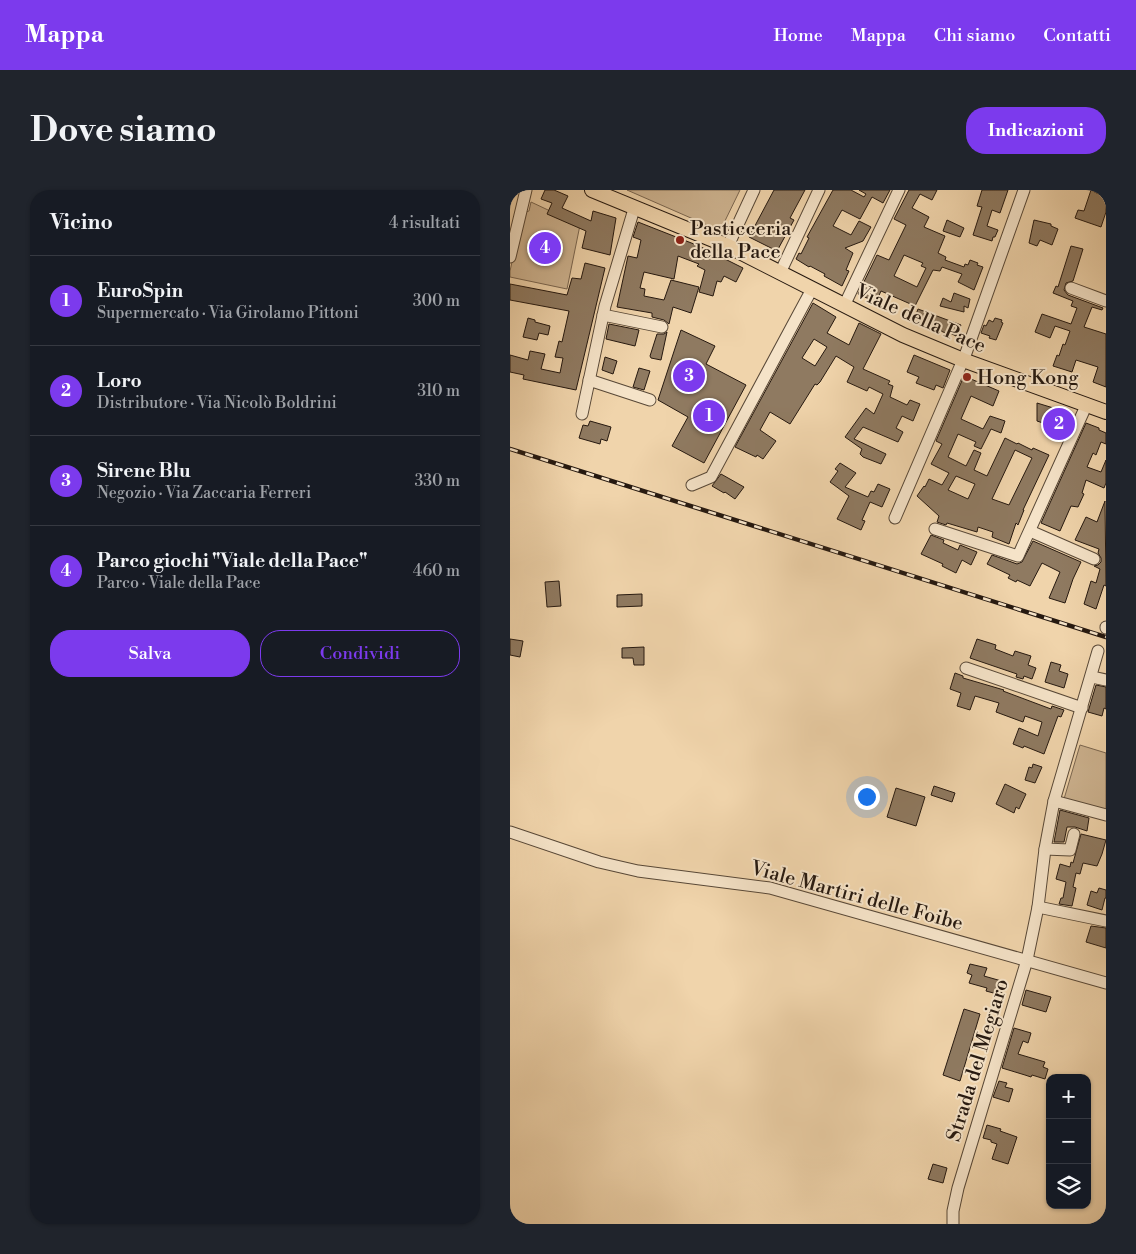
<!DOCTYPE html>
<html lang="it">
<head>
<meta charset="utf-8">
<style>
  body { margin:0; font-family:"Libre Bodoni",serif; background:#20242c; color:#f1f3f6 }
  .controls { position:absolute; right:15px; bottom:15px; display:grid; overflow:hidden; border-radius:10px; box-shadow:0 1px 4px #0004 }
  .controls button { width:45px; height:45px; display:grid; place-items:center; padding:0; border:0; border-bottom:1px solid #363941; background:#171b24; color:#f1f3f6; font:25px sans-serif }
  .you { position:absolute; left:356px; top:606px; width:18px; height:18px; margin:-12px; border:4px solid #fff; border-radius:50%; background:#1a73e8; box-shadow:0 0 0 8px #1a73e833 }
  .badge { display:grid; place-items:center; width:32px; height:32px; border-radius:50%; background:#7c3aed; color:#fff; font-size:16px; font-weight:700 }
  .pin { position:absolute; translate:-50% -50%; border:2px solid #fff; box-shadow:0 1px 5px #0006 }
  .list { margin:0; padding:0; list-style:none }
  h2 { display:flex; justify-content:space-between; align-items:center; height:65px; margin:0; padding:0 20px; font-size:21px }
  h2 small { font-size:16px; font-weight:400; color:#9ea1a6 }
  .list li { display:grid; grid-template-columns:32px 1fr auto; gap:15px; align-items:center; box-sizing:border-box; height:90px; padding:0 20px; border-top:1px solid #363941 }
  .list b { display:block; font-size:19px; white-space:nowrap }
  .list p { margin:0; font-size:16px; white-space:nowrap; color:#9ea1a6 }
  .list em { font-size:16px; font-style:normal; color:#9ea1a6 }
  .actions { display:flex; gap:10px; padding:15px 20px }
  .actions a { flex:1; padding:11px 0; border:1px solid #7c3aed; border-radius:20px; text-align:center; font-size:18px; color:#7c3aed }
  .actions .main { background:#7c3aed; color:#fff }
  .icon { flex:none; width:28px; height:28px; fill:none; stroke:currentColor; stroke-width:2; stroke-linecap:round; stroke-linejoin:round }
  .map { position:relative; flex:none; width:596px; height:1034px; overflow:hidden; border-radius:20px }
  header { display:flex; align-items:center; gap:30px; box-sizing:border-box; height:70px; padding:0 25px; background:#7c3aed; color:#fff }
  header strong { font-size:24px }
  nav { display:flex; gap:28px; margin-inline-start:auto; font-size:18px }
  .intro { display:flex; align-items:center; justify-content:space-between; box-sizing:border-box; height:120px; padding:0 30px }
  h1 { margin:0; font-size:35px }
  .button { padding:12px 22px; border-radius:20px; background:#7c3aed; color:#fff; font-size:18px; font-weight:700 }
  main { display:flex; gap:30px; padding:0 30px }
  aside { flex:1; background:#171b24; border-radius:20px; box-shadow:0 1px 4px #0004 }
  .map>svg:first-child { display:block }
  .green { fill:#ceb491; stroke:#7a6650 }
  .building { fill:#8f7a61; stroke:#261910; fill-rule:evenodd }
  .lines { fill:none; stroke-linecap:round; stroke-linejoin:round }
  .minor-casing { stroke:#584837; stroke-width:13 }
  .major-casing { stroke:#261910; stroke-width:16 }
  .minor { stroke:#f5e3c8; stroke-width:11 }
  .major { stroke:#f0d4ab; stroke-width:14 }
  .rail-casing { stroke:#261910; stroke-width:4.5 }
  .rail { stroke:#f5e3c8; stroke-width:2.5; stroke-dasharray:8; stroke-linecap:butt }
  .poi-dot { fill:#8f2418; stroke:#f5e3c8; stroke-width:2 }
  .labels { text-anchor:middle; stroke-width:4; stroke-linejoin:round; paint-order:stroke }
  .poi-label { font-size:20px; fill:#261910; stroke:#f5e3c8; text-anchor:start }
  .street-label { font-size:20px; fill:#261910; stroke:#f5e3c8 }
</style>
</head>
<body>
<header>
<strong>Mappa</strong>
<nav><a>Home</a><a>Mappa</a><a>Chi siamo</a><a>Contatti</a></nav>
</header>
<div class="intro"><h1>Dove siamo</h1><a class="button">Indicazioni</a></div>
<main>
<aside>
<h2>Vicino<small>4 risultati</small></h2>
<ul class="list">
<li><span class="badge">1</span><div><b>EuroSpin</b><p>Supermercato · Via Girolamo Pittoni</p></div><em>300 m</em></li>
<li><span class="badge">2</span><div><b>Loro</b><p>Distributore · Via Nicolò Boldrini</p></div><em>310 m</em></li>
<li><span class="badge">3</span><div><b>Sirene Blu</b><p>Negozio · Via Zaccaria Ferreri</p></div><em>330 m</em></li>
<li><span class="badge">4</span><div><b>Parco giochi &quot;Viale della Pace&quot;</b><p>Parco · Viale della Pace</p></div><em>460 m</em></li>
</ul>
<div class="actions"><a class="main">Salva</a><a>Condividi</a></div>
</aside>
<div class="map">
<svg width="596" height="1034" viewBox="0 0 596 1034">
  <rect width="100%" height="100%" fill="#f0d4ab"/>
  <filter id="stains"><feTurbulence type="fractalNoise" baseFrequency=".004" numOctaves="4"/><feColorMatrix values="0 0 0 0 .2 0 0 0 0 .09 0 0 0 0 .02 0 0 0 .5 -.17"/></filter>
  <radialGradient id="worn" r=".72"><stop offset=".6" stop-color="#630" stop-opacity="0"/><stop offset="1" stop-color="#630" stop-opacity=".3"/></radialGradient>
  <g class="green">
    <polygon points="117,0 230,0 212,37 206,39"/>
    <polygon points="21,12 70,35 57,99 0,87 0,81 13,23 19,21"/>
    <polygon points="570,555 596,563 596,621 554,609"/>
  </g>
  <g class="building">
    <polygon points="35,0 44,0 58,6 52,18 81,31 83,21 106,28 100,65 72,58 76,41 37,24 42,13 31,9"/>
    <polygon points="264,0 295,0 280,28 284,30 267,61 239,47"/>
    <polygon points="323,0 341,0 354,7 356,4 349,0 380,0 373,13 362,7 350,29 332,20 323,36 341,45 349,31 361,37 353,51 335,58 343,63 336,80 339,81 332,96 314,86 315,84 300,76 299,77 286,69 289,63 291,64 299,48 297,47"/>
    <path d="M 399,0 L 427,0 L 422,10 L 410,4 L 402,18 L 419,27 L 414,37 L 435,46 L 428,63 L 436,67 L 435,70 L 454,77 L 455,74 L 458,75 L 460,70 L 468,73 L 467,75 L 473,77 L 464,100 L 448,92 L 452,84 L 432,77 L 430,81 L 423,80 L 405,116 L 371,101 L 366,112 L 348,104 L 367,65 L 379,70 L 396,35 L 384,29 ZM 394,65 L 413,73 L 411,76 L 416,78 L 407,97 L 384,86 Z"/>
    <polygon points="472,0 498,0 490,23 482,20 477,36 488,40 485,47 483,47 482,51 463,45 472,17 467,16"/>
    <polygon points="581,0 596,8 596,22 591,37 565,28 568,20 574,21"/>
    <polygon points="437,30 454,38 450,47 433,41"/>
    <polygon points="524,30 541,34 541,36 548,39 542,55 530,50 527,56 519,53"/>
    <polygon points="128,32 189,56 233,78 226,92 214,86 211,92 207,91 203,106 189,102 195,80 187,76 189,74 168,66 164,89 134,82 130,98 135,99 134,106 154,110 161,90 189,97 181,123 163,117 159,134 154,130 142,127 142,123 107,117 118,66 127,68 131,50 123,47"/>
    <polygon points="561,56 573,59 563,91 556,93 554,100 558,105 593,118 592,120 582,117 574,137 596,144 596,197 583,192 588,177 566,170 562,182 543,176 547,165 549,166 553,154 555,155 560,141 545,136 540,148 525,142 532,124 561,134 567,118 561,116 563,111 543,103 546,96 548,97"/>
    <polygon points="75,73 95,78 66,200 13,189 14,185 0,182 0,165 18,170 20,161 35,164 31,179 50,183 53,168 45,167 49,151 52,152 59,121 0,110 0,94 57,105 62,88 71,89"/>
    <polygon points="444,103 460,109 458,118 454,116 454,122 430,116 433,108 441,112"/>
    <path d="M 303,113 L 326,127 L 317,143 L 339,155 L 349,133 L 371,144 L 353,179 L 380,191 L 378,194 L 383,196 L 380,207 L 397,215 L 400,210 L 410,214 L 403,231 L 392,226 L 386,238 L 393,242 L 388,252 L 353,237 L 344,249 L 376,264 L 371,274 L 353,267 L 350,264 L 352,259 L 335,247 L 356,218 L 364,224 L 373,204 L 359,197 L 357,201 L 337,192 L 344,177 L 326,166 L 310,192 L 307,195 L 305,194 L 280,234 L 260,222 L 250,240 L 266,251 L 253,269 L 247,265 L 246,267 L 225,257 ZM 304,149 L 317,157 L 305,176 L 292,168 Z"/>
    <polygon points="408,119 451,135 446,146 438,142 438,144 414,134 415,132 405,127"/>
    <polygon points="18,128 25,130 25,132 40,136 38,145 29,143 27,150 13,147"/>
    <polygon points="485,128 492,130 491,132 493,133 486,150 479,148 480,146 471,143 474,135 476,136 479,130 483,132"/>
    <polygon points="99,134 129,140 125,156 96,149"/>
    <polygon points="171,140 205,156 196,174 236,195 194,273 162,256 178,227 148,210"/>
    <polygon points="157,142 151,170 141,168 140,166 147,144 154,144"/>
    <polygon points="404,165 440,180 433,198 426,195 424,200 406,193 409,187 397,182"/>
    <polygon points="95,167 107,171 103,184 92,180"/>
    <polygon points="129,178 140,181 134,200 123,197"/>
    <path d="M 454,186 L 489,201 L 483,216 L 461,206 L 451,229 L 473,239 L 480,226 L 495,231 L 491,243 L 481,239 L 471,259 L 464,256 L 466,252 L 448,244 L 438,267 L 456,276 L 464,260 L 471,263 L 464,280 L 477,286 L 495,248 L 507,254 L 508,253 L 522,260 L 523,258 L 539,265 L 513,320 L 514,320 L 508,335 L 506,333 L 499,354 L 482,347 L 483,342 L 468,337 L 467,342 L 437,333 L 436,335 L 427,332 L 429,326 L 407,306 L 414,296 L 415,297 L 419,289 L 432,295 L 439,283 L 421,274 L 432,254 L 426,251 ZM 505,260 L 522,268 L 499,315 L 482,309 ZM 446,286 L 465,294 L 458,309 L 438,300 Z"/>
    <polygon points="527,213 550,220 539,235 527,231"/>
    <polygon points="80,231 101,237 97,251 91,249 90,254 69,248 73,235 78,236"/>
    <polygon points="576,233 589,238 589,240 596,243 596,254 591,252 586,265 583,263 577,277 591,282 596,270 596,293 594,298 576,290 572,303 574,304 568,317 561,316 550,341 531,333"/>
    <polygon points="330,273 346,283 335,297 358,307 361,301 364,302 368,294 380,299 372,317 360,312 352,330 355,331 351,340 327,329 339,306 320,292 328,281 325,279"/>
    <polygon points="211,284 234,297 225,309 215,302 214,303 202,296"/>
    <polygon points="595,311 596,396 594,395 586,419 574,414 581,391 586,393 590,379 584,376 588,375 591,372 591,368 588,363 589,359 565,350 576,327 587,332"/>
    <polygon points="421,345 434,350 433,353 448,360 450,355 467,362 461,375 452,370 446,383 432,376 433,374 411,364"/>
    <polygon points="523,351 571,372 563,389 555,413 539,408 550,382 532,373 520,396 507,390 506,392 498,388 500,385 477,374 482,365 507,374 512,372"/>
    <polygon points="49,391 51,416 37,417 35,392"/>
    <polygon points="132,404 132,416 107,417 107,405"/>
    <polygon points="0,449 13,451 10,467 0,465"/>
    <polygon points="467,449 486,455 485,459 503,466 505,461 521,466 518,475 526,478 522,489 514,486 513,489 506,487 507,484 460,468"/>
    <polygon points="134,457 134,475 124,475 123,468 112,468 112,458"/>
    <polygon points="541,472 551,475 549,481 558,484 554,498 535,492"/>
    <polygon points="445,483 453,486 453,488 494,500 493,501 541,519 542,516 554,520 551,527 548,526 534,564 514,556 513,558 503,554 509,538 528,546 532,532 515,526 513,532 486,522 489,513 465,506 460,520 447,516 451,503 440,499"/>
    <polygon points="586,495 596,497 596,519 594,518 592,526 578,522"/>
    <polygon points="523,574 532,577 525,593 515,590 519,577 522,578"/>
    <polygon points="495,594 516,604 509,619 506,617 504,623 486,614"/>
    <polygon points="424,596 445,603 442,612 421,605"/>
    <polygon points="386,598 415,607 406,636 377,627"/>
    <polygon points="550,620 579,628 577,641 565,637 557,637 554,652 544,652"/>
    <polygon points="571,644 596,650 592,664 587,676 573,673 570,684 566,683 563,697 566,698 562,716 549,714 551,708 553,708 556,692 546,689 550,674 560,677 561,672 563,673"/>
    <polygon points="589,698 596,700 596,708 595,708 592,720 577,715 581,701 587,703"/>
    <polygon points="581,736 596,738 596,758 576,752"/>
    <polygon points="460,774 477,778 474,786 495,792 491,805 476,801 477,798 459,793 462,785 457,783"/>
    <polygon points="516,800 541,807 536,822 512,815"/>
    <polygon points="454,819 470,824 450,891 433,885"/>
    <polygon points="504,838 521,843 518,853 513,851 508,864 535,872 533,877 538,879 535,889 522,885 521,887 515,885 492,878"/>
    <polygon points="489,891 497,893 495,897 503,899 499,912 483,907"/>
    <polygon points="477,935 491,939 490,941 507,947 498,974 482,969 487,954 481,952 481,950 473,948"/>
    <polygon points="423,974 437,978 433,993 418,989"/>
  </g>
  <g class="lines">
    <defs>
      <g id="minor">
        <polyline points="594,0 596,1"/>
        <polyline points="218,56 244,0"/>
        <polyline points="0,67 16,0"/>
        <polyline points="270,83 309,0"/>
        <polyline points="561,98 596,111"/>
        <polyline points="334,116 389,0"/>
        <polyline points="93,125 152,137"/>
        <polyline points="79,190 140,210"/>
        <polyline points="72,224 95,116 124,19"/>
        <polyline points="182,295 201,287 302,99"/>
        <polyline points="385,328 456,163 514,0"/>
        <polyline points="425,339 508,366 576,216"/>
        <polyline points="520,341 584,369"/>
        <polyline points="596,438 596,437"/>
        <polyline points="456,478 572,518"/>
        <polyline points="582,487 596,490"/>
        <polyline points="544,611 596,625"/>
        <polyline points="0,642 89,672 128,681 260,698 596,793"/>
        <polyline points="535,659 560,660 564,644"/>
        <polyline points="528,717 596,731"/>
        <polyline points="443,1034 443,1021 448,998 517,770 528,717 535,659 544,611 588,461"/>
      </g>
      <polyline id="major" points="82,0 218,56 393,145 453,170 596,222"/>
    </defs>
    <use href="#minor" class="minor-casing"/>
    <use href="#major" class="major-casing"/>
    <use href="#minor" class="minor"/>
    <use href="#major" class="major"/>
    <defs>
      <polyline id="rail" points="0,259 596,447"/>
    </defs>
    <use href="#rail" class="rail-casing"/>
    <use href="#rail" class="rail"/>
  </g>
  <g class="poi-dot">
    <circle cx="170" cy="50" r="5"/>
    <circle cx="457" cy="187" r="5"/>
  </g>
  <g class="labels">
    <g class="poi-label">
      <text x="180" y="45">Pasticceria<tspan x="180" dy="23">della Pace</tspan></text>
      <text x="467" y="194">Hong Kong</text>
    </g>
    <g class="street-label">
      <text transform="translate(411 128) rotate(24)" y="7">Viale della Pace</text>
      <text transform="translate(347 705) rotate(15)" y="7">Viale Martiri delle Foibe</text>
      <text transform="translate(467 870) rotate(-73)" y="7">Strada del Megiaro</text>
    </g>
  </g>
  <rect width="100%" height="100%" filter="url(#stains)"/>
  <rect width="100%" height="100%" fill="url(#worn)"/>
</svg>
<div class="controls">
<button>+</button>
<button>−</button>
<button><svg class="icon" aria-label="layers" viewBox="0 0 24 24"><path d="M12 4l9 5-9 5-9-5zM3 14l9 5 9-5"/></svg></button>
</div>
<div class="you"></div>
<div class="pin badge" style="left:199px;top:226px">1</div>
<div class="pin badge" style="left:549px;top:234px">2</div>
<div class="pin badge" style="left:179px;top:186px">3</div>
<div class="pin badge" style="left:35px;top:58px">4</div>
</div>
</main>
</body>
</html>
